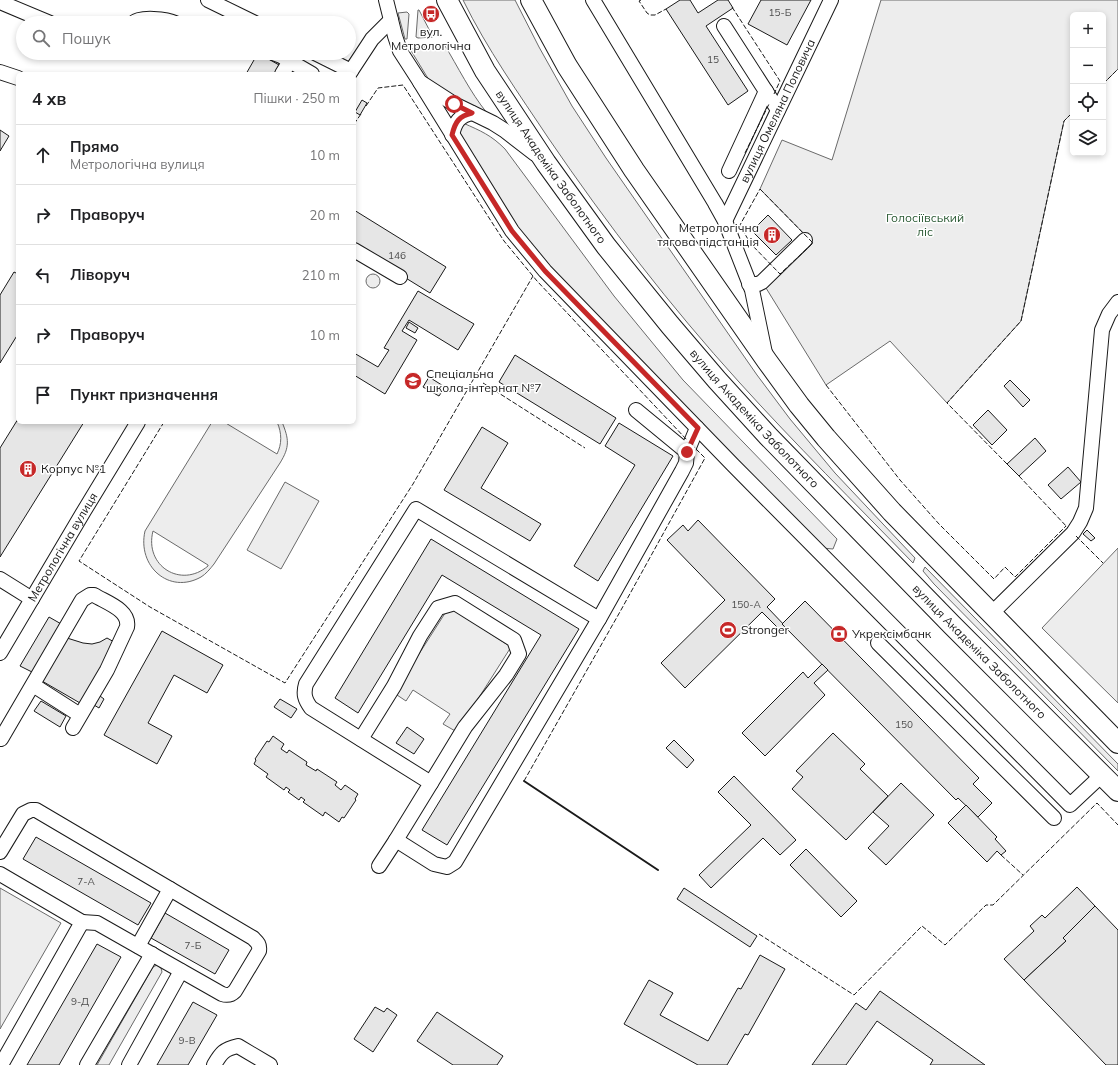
<!DOCTYPE html>
<html lang="uk">
<head>
<meta charset="utf-8">
<style>
  body { margin:0; font-family:Mulish,sans-serif; background:#f6f6f6; color:#202124 }
  .controls { position:absolute; right:12px; top:12px; display:grid; overflow:hidden; border-radius:6px; box-shadow:0 2px 6px #0003 }
  .controls button { width:36px; height:36px; display:grid; place-items:center; padding:0; border:0; border-bottom:1px solid #e0e0e0; background:#fff; color:#202124; font:20px sans-serif }
  .stop { position:absolute; width:12px; height:12px; margin:-9px; border:3px solid #c62828; border-radius:50%; background:#fff }
  .stop.end { background:#c62828; border-color:#fff; box-shadow:0 1px 4px #0008 }
  .list { margin:0; padding:0; list-style:none }
  h2 { display:flex; justify-content:space-between; align-items:center; height:52px; margin:0; padding:0 16px; font-size:17px }
  h2 small { font-size:13px; font-weight:400; color:#757577 }
  .list li { display:grid; grid-template-columns:26px 1fr auto; gap:12px; align-items:center; box-sizing:border-box; height:60px; padding:0 16px; border-top:1px solid #e0e0e0 }
  .list b { display:block; font-size:15px; white-space:nowrap }
  .list p { margin:0; font-size:13px; white-space:nowrap; color:#757577 }
  .list em { font-size:13px; font-style:normal; color:#757577 }
  .icon { flex:none; width:22px; height:22px; fill:none; stroke:currentColor; stroke-width:2; stroke-linecap:round; stroke-linejoin:round }
  .map { position:relative; flex:none; width:1118px; height:1065px; overflow:hidden }
  .search { position:absolute; background:#fff; box-shadow:0 2px 6px #0003; left:16px; top:16px; width:340px; height:44px; display:flex; align-items:center; gap:10px; box-sizing:border-box; padding:0 14px; border-radius:22px; color:#757577; font-size:15px }
  .panel { position:absolute; background:#fff; box-shadow:0 2px 6px #0003; left:16px; top:72px; width:340px; height:352px; border-radius:6px }
  .map>svg:first-child { display:block }
  .green { fill:#ededed; stroke:#6a6a6a; fill-rule:evenodd }
  .building { fill:#e6e6e6; stroke:#1a1a1a }
  .lines { fill:none; stroke-linecap:round; stroke-linejoin:round }
  .minor-casing { stroke:#1a1a1a; stroke-width:16 }
  .highway-casing { stroke:#1a1a1a; stroke-width:22 }
  .minor { stroke:#fff; stroke-width:14 }
  .highway { stroke:#fff; stroke-width:20 }
  .fence { stroke:#1a1a1a; stroke-width:1; stroke-dasharray:5 2; stroke-linecap:butt }
  .wall { stroke:#1a1a1a; stroke-width:2 }
  .route { stroke:#c62828; stroke-width:5 }
  .labels { text-anchor:middle; stroke-width:3; stroke-linejoin:round; paint-order:stroke }
  .number-label { font-size:10px; fill:#4d4d4d }
  .poi-label { font-size:12px; fill:#1a1a1a; stroke:#fff; text-anchor:start }
  .street-label { font-size:12px; fill:#1a1a1a; stroke:#fff }
  .park-label { font-size:12px; fill:#2b5a34; stroke:#fff }
</style>
</head>
<body>
<div class="map">
<svg width="1118" height="1065" viewBox="0 0 1118 1065">
  <rect width="100%" height="100%" fill="#fff"/>
  <g class="green">
    <path d="M 463,0 L 515,0 L 539,47 L 572,106 L 606,158 L 757,375 L 790,419 L 835,473 L 915,558 L 913,563 C 855,503 795,444 739,382 C 670,306 607,224 549,139 C 519,94 487,49 463,0 Z"/>
    <polygon points="881,0 1118,0 1118,69 1103,84 1103,15 1073,15 1073,112 1064,121 1021,321 947,403 890,341 826,385 766,288 813,243 760,189 782,140 832,160"/>
    <polygon points="418,10 419,10 433,37 418,38 416,37"/>
    <polygon points="407,12 409,14 407,39 405,39 398,13"/>
    <path d="M 444,44 C 458,67 470,92 487,113 L 456,100 L 429,80 L 410,49 Z"/>
    <path d="M 463,123 C 481,131 491,135 505,149 L 614,296 L 683,380 L 837,539 L 833,549 L 822,548 L 550,271 L 512,219 L 460,137 L 459,131 Z"/>
    <circle cx="373" cy="281" r="7"/>
    <path d="M 212,422 L 224,422 L 277,454 C 282,444 282,433 277,422 L 282,422 C 289,439 290,447 280,463 L 214,564 C 210,569 206,574 201,577 C 169,595 137,566 145,531 ZM 153,531 L 208,565 L 208,566 C 181,589 144,566 153,531 Z"/>
    <polygon points="285,482 319,501 281,569 247,550"/>
    <polygon points="1118,548 1118,703 1042,628"/>
    <polygon points="925,567 1118,764 1118,771 934,584 923,571"/>
    <polygon points="449,607 511,647 457,732 443,724 450,714 413,690 406,701 394,693"/>
    <polygon points="0,888 61,923 0,1029"/>
    <polygon points="157,965 161,968 162,972 109,1065 97,1065 153,967"/>
  </g>
  <g class="building">
    <polygon points="680,0 690,0 698,13 718,0 728,0 733,8 706,26 748,91 728,105 666,9"/>
    <polygon points="761,0 811,0 787,45 748,24"/>
    <polygon points="258,53 279,65 274,74 246,74"/>
    <polygon points="362,100 367,103 360,115 355,112"/>
    <polygon points="0,130 9,136 0,151"/>
    <polygon points="354,210 446,267 430,293 354,246"/>
    <polygon points="768,215 792,240 776,255 752,231"/>
    <polygon points="14,272 18,274 18,334 0,363 0,295"/>
    <polygon points="418,291 474,324 458,350 409,320 402,331 417,340 385,394 354,375 354,353 378,367 389,350 384,348"/>
    <polygon points="409,322 418,328 415,333 406,328"/>
    <polygon points="515,355 616,418 600,444 499,382"/>
    <polygon points="429,377 445,387 439,396 423,387"/>
    <polygon points="1010,380 1030,400 1023,407 1004,386"/>
    <polygon points="988,410 1007,430 992,445 973,425"/>
    <polygon points="18,419 18,422 84,422 0,557 0,448"/>
    <polygon points="619,423 673,456 598,581 574,566 635,465 605,446"/>
    <polygon points="482,427 508,443 481,488 541,524 530,541 444,490"/>
    <polygon points="1035,438 1046,451 1019,476 1007,464"/>
    <polygon points="1068,467 1081,482 1061,499 1048,485"/>
    <polygon points="698,520 775,599 767,607 787,628 783,633 762,612 685,688 661,663 725,600 667,540 683,525 688,531"/>
    <polygon points="1087,530 1095,538 1091,541 1083,534"/>
    <polygon points="431,539 579,629 447,845 422,830 541,635 442,575 358,713 335,698"/>
    <polygon points="805,601 979,778 973,784 992,803 978,817 958,798 956,800 782,624"/>
    <polygon points="49,617 63,625 34,673 20,666"/>
    <polygon points="162,631 223,665 207,693 174,675 148,723 172,736 157,764 104,735"/>
    <polygon points="67,638 83,643 92,644 100,642 107,638 116,643 80,703 42,681"/>
    <polygon points="822,664 828,670 814,683 825,695 765,756 742,733 803,672 808,678"/>
    <polygon points="100,696 104,699 99,708 94,705"/>
    <polygon points="280,699 297,709 291,718 274,707"/>
    <polygon points="41,701 66,716 60,727 34,711"/>
    <polygon points="407,727 424,739 414,754 396,743"/>
    <polygon points="833,733 865,764 860,769 888,796 846,840 792,789 803,777 796,771"/>
    <polygon points="273,736 284,744 281,749 287,753 289,750 307,762 306,765 316,771 317,769 337,782 335,785 341,790 345,785 358,794 355,799 356,800 344,818 342,817 339,822 325,812 323,816 303,802 305,800 301,797 299,800 288,792 290,790 286,787 284,790 266,777 268,774 254,764 256,760 255,759 267,741 269,742"/>
    <polygon points="674,740 694,760 687,768 666,748"/>
    <polygon points="734,776 796,840 780,855 763,838 711,888 699,875 751,825 718,792"/>
    <polygon points="901,783 934,815 886,865 868,848 889,826 873,812"/>
    <polygon points="966,805 997,837 995,839 1006,851 1001,855 997,851 987,862 948,823"/>
    <polygon points="36,837 151,903 138,925 23,859"/>
    <polygon points="806,849 857,901 841,917 790,865"/>
    <polygon points="1077,887 1095,906 1063,938 1066,941 1024,980 1004,959 1034,931 1030,926 1042,915 1045,918"/>
    <polygon points="684,888 757,936 750,947 677,899"/>
    <polygon points="1095,906 1118,930 1118,1065 1106,1065 1024,980 1066,941 1063,938"/>
    <polygon points="165,913 229,950 215,974 151,938"/>
    <polygon points="97,944 121,957 59,1065 27,1065"/>
    <polygon points="760,955 785,969 748,1035 745,1034 727,1065 698,1065 624,1024 649,980 673,993 660,1015 708,1041 738,988 741,989"/>
    <polygon points="880,991 985,1065 930,1065 933,1060 877,1021 846,1065 812,1065 856,1003 866,1010"/>
    <polygon points="193,1002 217,1015 188,1065 157,1065"/>
    <polygon points="375,1007 384,1012 387,1008 397,1015 373,1052 354,1039"/>
    <polygon points="437,1012 503,1056 497,1065 453,1065 417,1041"/>
  </g>
  <g class="lines">
    <defs>
      <g id="minor">
        <polyline points="208,0 255,23"/>
        <polyline points="386,0 395,36 400,51 420,82 454,104 493,123 504,130 535,154"/>
        <polyline points="593,0 715,203 725,221 752,290 765,353"/>
        <polyline points="0,2 50,23"/>
        <path d="M 133,23 C 140,16 167,19 175,23"/>
        <polyline points="724,26 778,110"/>
        <polyline points="273,53 281,56 312,74"/>
        <polyline points="315,53 351,71"/>
        <polyline points="0,72 18,78"/>
        <polyline points="282,74 290,61"/>
        <polyline points="349,74 372,39 391,20"/>
        <polyline points="420,82 512,231 545,271 733,465 1070,805 1102,775"/>
        <path d="M 452,135 C 455,122 459,116 472,113"/>
        <polyline points="729,171 766,91"/>
        <path id="s1" d="M 725,221 L 831,0"/>
        <polyline points="354,250 400,277"/>
        <polyline points="749,284 758,284 762,282 805,240"/>
        <polyline points="636,410 687,452"/>
        <path d="M 416,509 L 599,619 L 455,862 L 447,867 L 434,864 L 396,840 L 431,783 L 311,708 C 305,700 303,694 306,684 Z"/>
        <polyline points="0,579 32,599"/>
        <polyline points="991,614 1073,533 1080,522 1086,508 1102,330 1109,314 1118,302"/>
        <polyline points="599,619 682,471 686,463 687,452 697,428"/>
        <polyline points="878,643 1054,818"/>
        <path id="s2" d="M 0,653 L 84,511 L 138,422"/>
        <polyline points="33,685 80,715"/>
        <path d="M 1,739 L 82,600 L 90,595 L 94,595 C 107,603 130,610 127,627 L 107,670 L 73,728"/>
        <polyline points="361,739 394,686 420,636 438,608 455,603 514,640 519,654 506,675 465,727 431,783"/>
        <polyline points="0,852 23,814 31,810 36,810 170,889 138,946"/>
        <polyline points="379,866 396,840"/>
        <polyline points="0,874 82,922 1,1065"/>
        <path d="M 82,922 L 97,923 L 222,994 C 228,996 231,995 235,991 L 259,951 C 260,944 257,942 253,938 L 170,889"/>
        <polyline points="87,1065 152,954"/>
        <polyline points="129,1065 181,971"/>
        <path d="M 214,1065 C 221,1053 224,1049 238,1046 L 270,1065"/>
      </g>
      <g id="highway">
        <path id="s3" d="M 447,0 L 485,71 L 546,163 L 606,246 L 670,325 L 717,380 L 768,436 L 952,625 L 1118,791"/>
        <polyline points="531,0 567,66 634,170 767,361 799,405 826,438 892,512 1118,743"/>
      </g>
    </defs>
    <use href="#minor" class="minor-casing"/>
    <use href="#highway" class="highway-casing"/>
    <use href="#minor" class="minor"/>
    <use href="#highway" class="highway"/>
    <g class="fence">
      <polyline points="641,0 639,1 647,13 650,15 655,15 666,9"/>
      <polyline points="732,7 780,81 774,94"/>
      <polyline points="1103,84 1118,69"/>
      <polyline points="366,106 378,88 403,85 504,241 537,281 687,440"/>
      <polyline points="354,124 361,114"/>
      <polyline points="745,153 769,104"/>
      <polygon points="760,189 813,243 780,274 750,243 740,225"/>
      <polyline points="483,383 585,448"/>
      <polyline points="826,385 900,480 939,524 994,579 1005,567 1015,577 1066,526"/>
      <polyline points="164,422 79,561 150,607 285,683 413,484 533,276"/>
      <polyline points="1007,464 947,403 1021,321 1064,121 1073,112"/>
      <polyline points="1019,476 1068,528"/>
      <polyline points="1076,536 1103,563"/>
      <polyline points="524,781 621,610 705,458 694,447"/>
      <polyline points="1001,855 1023,875"/>
      <polyline points="759,934 854,995 922,926 945,945 986,905 993,905 1097,803 1118,825"/>
    </g>
    <polyline class="wall" points="524,781 658,870"/>
  </g>
  <g class="lines">
    <path class="route" d="M 454,104 L 472,113 C 459,116 455,122 452,135 L 512,231 L 545,271 L 698,428 L 687,452"/>
  </g>
  <defs>
    <symbol id="bus-disc" viewBox="-11 -11 22 22"><circle r="9.5" fill="#c62828" stroke="#fff"/><path d="M-5-6H5V4H4V6H2V4H-2V6H-4V4H-5ZM-3.5-4V0h7V-4ZM-3.5 1.2v1.5H-2V1.2ZM2 1.2v1.5H3.5V1.2Z" fill="#fff"/></symbol>
    <symbol id="building-disc" viewBox="-11 -11 22 22"><circle r="9.5" fill="#c62828" stroke="#fff"/><path d="M-4-6H4V6H1V3H-1V6H-4ZM-2.5-4.3h1.7v1.8h-1.7ZM.8-4.3h1.7v1.8H.8ZM-2.5-1h1.7V.8h-1.7ZM.8-1h1.7V.8H.8Z" fill="#fff"/></symbol>
    <symbol id="school-disc" viewBox="-11 -11 22 22"><circle r="9.5" fill="#c62828" stroke="#fff"/><path d="M0-5L7-2L0 1L-7-2ZM-4 1L0 2.5L4 1V4Q0 6-4 4Z" fill="#fff"/></symbol>
    <symbol id="stadium-disc" viewBox="-11 -11 22 22"><circle r="9.5" fill="#c62828" stroke="#fff"/><path d="M0-5a6.5 5 0 1 0 0 10a6.5 5 0 1 0 0-10ZM-3.5-1.8h7v3.6h-7Z" fill="#fff"/></symbol>
    <symbol id="bank-disc" viewBox="-11 -11 22 22"><circle r="9.5" fill="#c62828" stroke="#fff"/><path d="M-6-4H6V4H-6ZM0-2.3a2.3 2.3 0 1 0 0 4.6a2.3 2.3 0 1 0 0-4.6Z" fill="#fff"/></symbol>
  </defs>
  <g fill-rule="evenodd">
    <use href="#bus-disc" x="421" y="4" width="20" height="20"/>
    <use href="#building-disc" x="762" y="225" width="20" height="20"/>
    <use href="#school-disc" x="403" y="371" width="20" height="20"/>
    <use href="#building-disc" x="18" y="459" width="20" height="20"/>
    <use href="#stadium-disc" x="718" y="620" width="20" height="20"/>
    <use href="#bank-disc" x="829" y="624" width="20" height="20"/>
  </g>
  <g class="labels">
    <g class="number-label">
      <text x="780" y="16">15-Б</text>
      <text x="713" y="63">15</text>
      <text x="397" y="259">146</text>
      <text x="746" y="608">150-А</text>
      <text x="904" y="728">150</text>
      <text x="86" y="885">7-А</text>
      <text x="193" y="949">7-Б</text>
      <text x="80" y="1005">9-Д</text>
      <text x="187" y="1044">9-В</text>
    </g>
    <g class="poi-label">
      <text x="431" y="36" text-anchor="middle">вул.<tspan x="431" dy="14">Метрологічна</tspan></text>
      <text x="759" y="232" text-anchor="end">Метрологічна<tspan x="759" dy="14">тягова підстанція</tspan></text>
      <text x="426" y="378">Спеціальна<tspan x="426" dy="14">школа-інтернат №7</tspan></text>
      <text x="41" y="473">Корпус №1</text>
      <text x="741" y="634">Stronger</text>
      <text x="852" y="638">Укрексімбанк</text>
    </g>
    <g class="street-label">
      <text dy="4" stroke="none"><textPath href="#s1" startOffset="122">вулиця Омеляна Поповича</textPath></text>
      <text dy="4" stroke="none"><textPath href="#s3" startOffset="197">вулиця Академіка Заболотного</textPath></text>
      <text dy="4" stroke="none"><textPath href="#s3" startOffset="521">вулиця Академіка Заболотного</textPath></text>
      <text dy="4" stroke="none"><textPath href="#s2" startOffset="123">Метрологічна вулиця</textPath></text>
      <text dy="4" stroke="none"><textPath href="#s3" startOffset="845">вулиця Академіка Заболотного</textPath></text>
    </g>
    <g class="park-label">
      <text x="925" y="222">Голосіївський<tspan x="925" dy="14">ліс</tspan></text>
    </g>
  </g>
</svg>
<div class="controls">
<button>+</button>
<button>−</button>
<button><svg class="icon" aria-label="locate" viewBox="0 0 24 24"><circle cx="12" cy="12" r="6"/><path d="M12 2v4M12 18v4M2 12h4M18 12h4"/></svg></button>
<button><svg class="icon" aria-label="layers" viewBox="0 0 24 24"><path d="M12 4l9 5-9 5-9-5zM3 14l9 5 9-5"/></svg></button>
</div>
<div class="stop" style="left:454px;top:104px"></div>
<div class="stop end" style="left:687px;top:452px"></div>
<div class="search"><svg class="icon" aria-label="search" viewBox="0 0 24 24"><circle cx="10" cy="10" r="6"/><path d="M15 15l6 6"/></svg>Пошук</div>
<section class="panel">
<h2>4 хв<small>Пішки · 250 m</small></h2>
<ul class="list">
<li><svg class="icon" aria-label="ahead" viewBox="0 0 24 24"><path d="M12 20V5M6 11l6-6 6 6"/></svg><div><b>Прямо</b><p>Метрологічна вулиця</p></div><em>10 m</em></li>
<li><svg class="icon" aria-label="right" viewBox="0 0 24 24"><path d="M7 20v-9h11M14 6l5 5-5 5"/></svg><div><b>Праворуч</b></div><em>20 m</em></li>
<li><svg class="icon" aria-label="left" viewBox="0 0 24 24"><path d="M17 20v-9H6M10 6l-5 5 5 5"/></svg><div><b>Ліворуч</b></div><em>210 m</em></li>
<li><svg class="icon" aria-label="right" viewBox="0 0 24 24"><path d="M7 20v-9h11M14 6l5 5-5 5"/></svg><div><b>Праворуч</b></div><em>10 m</em></li>
<li><svg class="icon" aria-label="arrive" viewBox="0 0 24 24"><path d="M6 21V4h12l-3 4 3 4H6"/></svg><div><b>Пункт призначення</b></div></li>
</ul>
</section>
</div>
</body>
</html>
